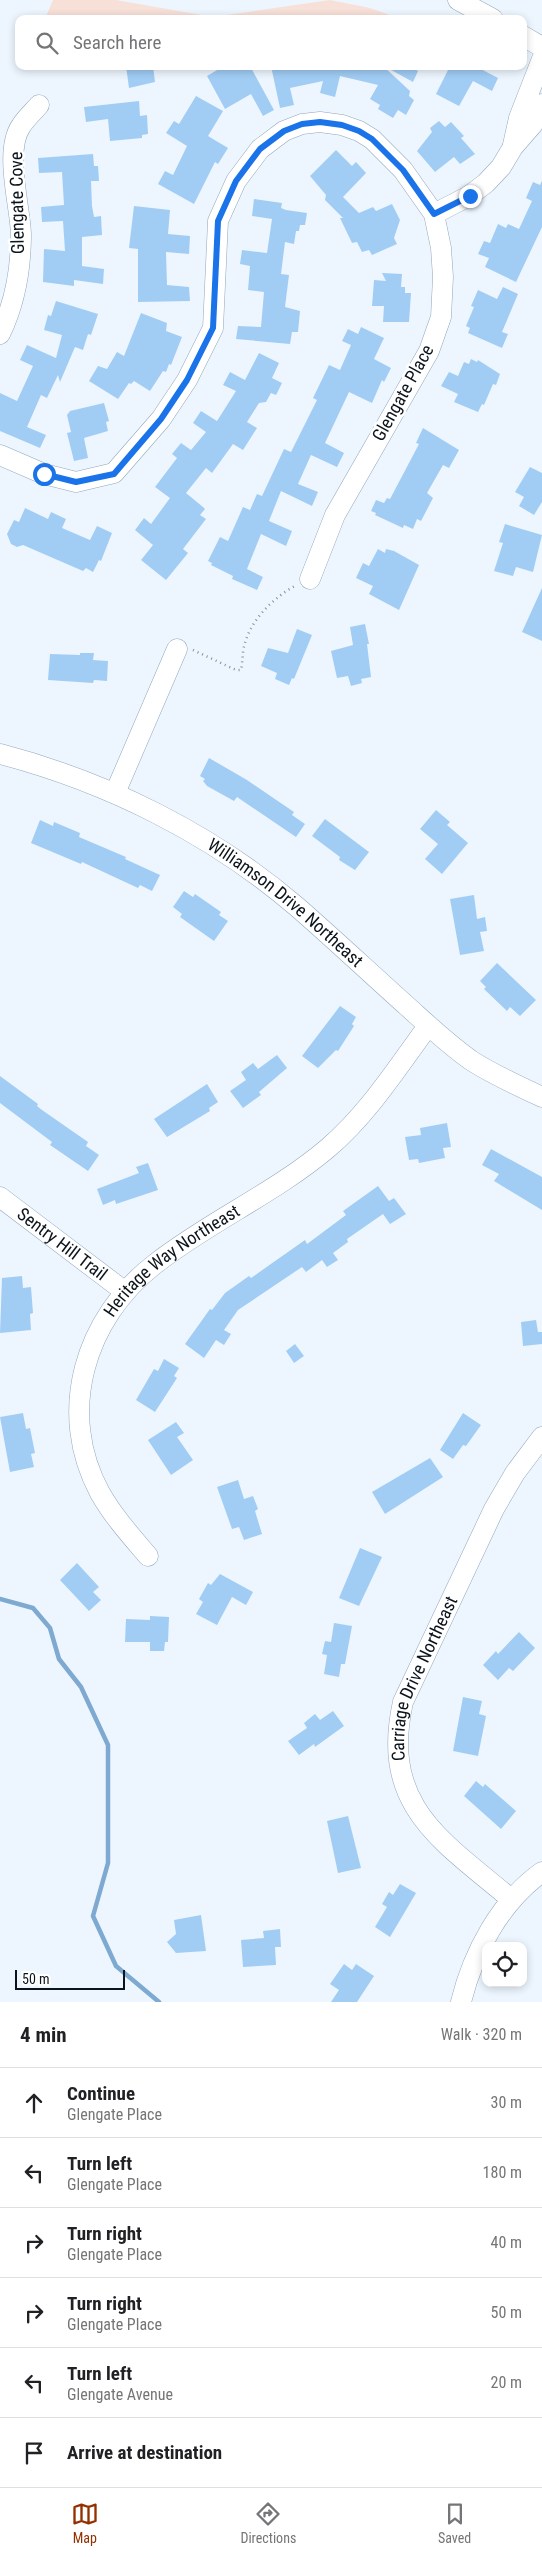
<!DOCTYPE html>
<html lang="en">
<head>
<meta charset="utf-8">
<style>
  body { margin:0; font-family:"Roboto Condensed",sans-serif; background:#f2f2f2; color:#202124 }
  .controls { position:absolute; right:15px; bottom:15px; display:grid; overflow:hidden; border-radius:10px; box-shadow:0 2px 8px #0003 }
  .controls button { width:45px; height:45px; display:grid; place-items:center; padding:0; border:0; border-bottom:1px solid #e0e0e0; background:#fff; color:#202124; font:25px sans-serif }
  .scale { position:absolute; left:15px; bottom:12px; width:110px; box-sizing:border-box; padding-left:5px; border:2px solid #0c141b; border-top:0; font-size:14px; line-height:18px; white-space:nowrap; color:#0c141b; -webkit-text-stroke:4px #fff; paint-order:stroke }
  .stop { position:absolute; width:15px; height:15px; margin:-11px; border:4px solid #1a73e8; border-radius:50%; background:#fff }
  .stop.end { background:#1a73e8; border-color:#fff; box-shadow:0 1px 5px #0008 }
  .list { margin:0; padding:0; list-style:none }
  h2 { display:flex; justify-content:space-between; align-items:center; height:65px; margin:0; padding:0 20px; font-size:21px }
  h2 small { font-size:16px; font-weight:400; color:#757577 }
  .list li { display:grid; grid-template-columns:32px 1fr auto; gap:15px; align-items:center; box-sizing:border-box; height:70px; padding:0 20px; border-top:1px solid #e0e0e0 }
  .list b { display:block; font-size:19px; white-space:nowrap }
  .list p { margin:0; font-size:16px; white-space:nowrap; color:#757577 }
  .list em { font-size:16px; font-style:normal; color:#757577 }
  .icon { flex:none; width:28px; height:28px; fill:none; stroke:currentColor; stroke-width:2; stroke-linecap:round; stroke-linejoin:round }
  .map { position:relative; flex:none; width:542px; height:2002px; overflow:hidden }
  .search { position:absolute; background:#fff; box-shadow:0 2px 8px #0003; left:15px; right:15px; top:15px; height:55px; display:flex; align-items:center; gap:12px; box-sizing:border-box; padding:0 18px; border-radius:10px; color:#757577; font-size:19px }
  .sheet { height:485px; background:#fff }
  nav { display:flex; justify-content:space-around; align-items:center; box-sizing:border-box; height:70px; border-top:1px solid #e0e0e0; background:#fff; font-size:14px; color:#757577 }
  nav a { display:grid; justify-items:center; gap:2px }
  nav .on { color:#942f00 }
  .map>svg:first-child { display:block }
  .green { fill:#f7e0d8 }
  .lines { fill:none; stroke-linecap:round; stroke-linejoin:round }
  .stream { stroke:#7ea9d0; stroke-width:4.5 }
  .building { fill:#a1cdf5 }
  .minor-casing { stroke:#91a7bb; stroke-width:21 }
  .path { stroke:#889099; stroke-width:2.5; stroke-dasharray:1 4; stroke-linecap:butt }
  .minor { stroke:#fff; stroke-width:20 }
  .route { stroke:#1a73e8; stroke-width:6 }
  .labels { text-anchor:middle; stroke-width:5; stroke-linejoin:round; paint-order:stroke }
  .street-label { font-size:18px; fill:#0c141b; stroke:#fff }
</style>
</head>
<body>
<div class="map">
<svg width="542" height="2002" viewBox="0 0 542 2002">
  <rect width="100%" height="100%" fill="#edf6ff"/>
  <polygon class="green" points="53,0 116,0 213,17 330,0 370,8 401,19 45,19"/>
  <g class="lines">
    <polyline class="stream" points="0,1599 33,1608 50,1628 59,1659 81,1687 108,1745 108,1863 93,1916 116,1966 159,2002"/>
  </g>
  <g class="building">
    <polygon points="126,66 153,66 155,82 129,88"/>
    <polygon points="224,66 250,66 274,110 263,116 251,94 225,109 207,76"/>
    <polygon points="271,66 383,66 410,91 409,96 414,100 406,115 398,110 393,118 378,109 380,105 370,99 378,85 340,76 335,97 320,93 323,81 290,88 294,105 280,108"/>
    <polygon points="384,66 410,66 418,71 413,82"/>
    <polygon points="450,66 475,66 498,78 492,91 473,81 459,106 436,94"/>
    <polygon points="196,96 223,111 208,136 228,148 218,164 215,162 194,204 158,184 165,171 173,175 187,146 166,133 174,121 179,124"/>
    <polygon points="139,101 140,116 147,115 148,134 142,135 142,138 110,141 108,119 86,122 84,107"/>
    <polygon points="439,121 445,127 451,122 464,136 461,138 475,154 460,164 454,157 435,172 417,151 432,132 430,128"/>
    <polygon points="336,150 352,166 356,162 366,173 343,197 359,213 373,207 376,211 392,204 400,220 394,238 397,244 372,255 369,250 362,252 357,242 352,243 340,218 343,218 325,200 326,195 310,176"/>
    <polygon points="93,154 94,166 98,166 99,181 91,181 92,206 94,217 101,216 102,235 82,237 82,266 104,269 103,284 74,280 74,286 43,282 44,249 65,251 63,221 42,222 41,207 64,205 62,172 39,173 38,158"/>
    <polygon points="542,181 542,227 516,282 485,267 489,258 478,254 484,241 490,243 498,224 506,228 508,224 519,229 532,201 526,198 533,182 540,185"/>
    <polygon points="254,199 282,203 281,208 286,210 307,213 305,225 300,225 299,231 296,231 294,244 285,242 281,274 289,275 285,307 300,311 298,332 292,332 290,344 236,339 238,326 261,327 264,292 248,290 250,266 240,264 242,250 267,253 272,219 252,216"/>
    <polygon points="134,206 170,210 168,234 190,236 189,254 166,252 167,285 189,287 190,301 138,302 138,249 129,248"/>
    <polygon points="382,273 402,274 401,287 405,287 405,293 411,293 409,322 383,322 384,306 372,306 374,280 386,281"/>
    <polygon points="503,287 518,294 502,332 508,334 502,348 468,333 470,328 466,326 474,307 471,306 478,290 497,299"/>
    <polygon points="56,301 98,314 91,335 88,334 83,350 75,347 60,382 58,375 47,398 41,395 27,427 46,435 40,448 0,431 0,393 17,401 33,366 20,360 27,345 56,358 62,335 44,330 48,315 51,316"/>
    <polygon points="141,313 167,323 166,331 182,337 171,365 169,364 166,372 163,371 150,391 134,381 131,384 129,383 118,399 89,381 98,366 107,369 117,352 124,356"/>
    <polygon points="361,327 384,338 374,359 391,368 384,382 382,380 372,403 349,392 325,443 344,453 337,467 311,455 298,484 318,492 312,506 281,491 269,521 292,531 286,546 261,534 247,569 263,577 257,590 232,579 233,576 211,565 212,563 208,561 220,537 228,541 243,507 250,510 257,494 262,496 284,449 291,452 317,400 313,398 329,365 340,370 351,345 342,341 348,329 358,334"/>
    <polygon points="259,353 279,363 272,378 282,383 276,395 271,393 266,402 259,403 247,422 257,428 243,450 233,444 212,473 206,468 186,493 203,507 205,509 200,515 206,519 183,549 188,553 166,580 141,560 153,545 135,530 144,518 151,524 170,498 155,487 177,458 172,454 181,443 191,450 206,432 193,423 201,411 217,421 236,391 223,385 230,372 245,380"/>
    <polygon points="471,359 477,362 478,360 500,374 496,385 493,384 484,405 482,404 478,412 454,402 458,394 441,386 449,372 458,376 464,362 469,364"/>
    <polygon points="104,403 109,421 106,422 108,431 84,438 88,458 74,461 67,433 71,432 67,415 70,411"/>
    <polygon points="423,428 459,450 449,468 443,465 427,493 433,498 421,521 417,519 413,529 404,525 403,528 375,515 376,513 371,511 376,500 384,503 387,498 390,499 419,444 416,443"/>
    <polygon points="530,467 542,473 542,502 534,515 519,506 524,497 515,492"/>
    <polygon points="25,508 48,519 51,512 66,519 62,528 90,540 97,526 112,533 101,561 99,560 93,572 86,568 83,571 23,545 17,547 11,544 7,534 14,520 19,522"/>
    <polygon points="505,524 542,535 533,572 516,567 513,576 494,571 503,543 499,542"/>
    <polygon points="378,549 385,553 386,549 394,551 419,565 399,610 369,594 373,586 356,578 363,563 369,566"/>
    <polygon points="542,588 542,641 522,632"/>
    <polygon points="365,624 369,644 367,644 371,677 361,679 362,683 351,686 348,676 337,678 331,651 353,645 350,627"/>
    <polygon points="297,629 312,635 294,679 292,678 289,685 275,679 277,673 261,666 268,648 288,653"/>
    <polygon points="80,653 94,653 93,660 108,661 107,681 94,680 93,683 48,680 50,654 80,655"/>
    <polygon points="209,758 247,780 294,812 292,815 305,824 296,837 237,797 234,801 207,786 203,781 205,779 200,776"/>
    <polygon points="436,810 450,822 447,825 468,843 442,874 425,859 438,844 420,829"/>
    <polygon points="325,819 369,852 355,870 339,860 340,857 312,836"/>
    <polygon points="40,820 53,826 54,822 80,833 79,837 126,857 125,859 160,875 152,891 140,885 138,888 82,862 81,864 31,843"/>
    <polygon points="184,891 193,897 195,894 221,912 219,915 228,921 214,941 180,917 182,914 173,907"/>
    <polygon points="474,895 477,919 485,917 487,931 480,932 484,951 460,955 450,899"/>
    <polygon points="497,963 536,1000 520,1016 510,1007 507,1011 484,989 486,987 480,981"/>
    <polygon points="340,1006 356,1017 352,1024 354,1026 338,1051 336,1050 318,1068 302,1056"/>
    <polygon points="277,1055 287,1068 259,1092 261,1095 243,1108 230,1091 246,1080 241,1072 253,1063 258,1069"/>
    <polygon points="0,1076 38,1104 37,1106 42,1110 88,1142 86,1146 99,1155 88,1171 50,1145 52,1142 0,1103"/>
    <polygon points="207,1084 218,1102 209,1108 210,1111 167,1137 154,1119"/>
    <polygon points="447,1123 451,1147 443,1148 445,1158 419,1163 418,1159 409,1160 405,1137 421,1135 420,1128"/>
    <polygon points="491,1149 542,1177 542,1210 494,1181 499,1174 482,1165"/>
    <polygon points="148,1163 158,1190 116,1204 115,1200 103,1205 97,1189 139,1173 136,1167"/>
    <polygon points="378,1186 389,1201 394,1198 406,1214 390,1224 383,1214 347,1239 348,1242 333,1253 338,1260 327,1267 322,1260 306,1272 302,1267 238,1310 224,1330 231,1334 224,1345 216,1340 204,1358 185,1344 210,1309 212,1310 225,1293 249,1276 251,1278 305,1240 307,1244 346,1215 343,1211"/>
    <polygon points="22,1276 23,1288 31,1287 33,1313 30,1314 31,1330 0,1333 2,1278"/>
    <polygon points="536,1320 538,1332 542,1332 542,1344 523,1346 521,1322"/>
    <polygon points="295,1344 304,1356 294,1363 286,1351"/>
    <polygon points="164,1359 179,1368 174,1376 177,1378 155,1412 136,1400 154,1369 158,1371"/>
    <polygon points="23,1413 26,1429 30,1428 35,1453 31,1454 34,1467 10,1472 0,1417"/>
    <polygon points="463,1413 481,1425 466,1446 463,1445 453,1459 440,1450"/>
    <polygon points="176,1422 184,1433 177,1437 193,1460 171,1475 148,1440"/>
    <polygon points="430,1458 443,1477 385,1514 372,1492"/>
    <polygon points="238,1480 244,1499 253,1496 258,1509 255,1511 262,1534 244,1540 239,1527 232,1529 217,1487"/>
    <polygon points="360,1548 382,1557 359,1606 339,1598"/>
    <polygon points="77,1563 99,1587 93,1592 101,1600 89,1611 60,1580"/>
    <polygon points="220,1574 253,1592 246,1605 232,1597 217,1625 196,1614 203,1602 199,1599 208,1583 211,1585"/>
    <polygon points="150,1616 169,1617 168,1642 165,1642 164,1651 150,1651 150,1642 125,1642 126,1619 150,1620"/>
    <polygon points="334,1623 352,1626 345,1664 341,1664 339,1677 324,1674 327,1655 322,1654 325,1641 331,1642"/>
    <polygon points="519,1632 535,1648 513,1671 509,1668 498,1680 483,1665 496,1651 498,1654"/>
    <polygon points="463,1697 482,1701 479,1714 486,1716 478,1756 453,1751"/>
    <polygon points="333,1711 344,1726 315,1747 314,1744 299,1755 288,1741 307,1728 304,1723 315,1714 320,1720"/>
    <polygon points="476,1781 483,1787 485,1784 516,1811 501,1829 464,1796"/>
    <polygon points="348,1816 361,1868 338,1873 327,1821"/>
    <polygon points="400,1884 416,1893 390,1937 375,1927 387,1907 382,1904 389,1892 393,1895"/>
    <polygon points="201,1915 206,1951 176,1953 167,1942 176,1934 174,1920"/>
    <polygon points="280,1929 281,1947 275,1947 276,1965 243,1967 241,1940 264,1938 263,1931"/>
    <polygon points="344,1964 352,1970 356,1964 374,1976 357,2002 331,2002 339,1990 330,1984"/>
  </g>
  <g class="lines">
    <defs>
      <g id="minor">
        <polyline points="458,0 493,19"/>
        <polyline points="523,36 542,47"/>
        <polyline points="513,145 519,118 542,59"/>
        <polyline points="434,214 469,196 486,183 501,167 513,147 533,124 542,104"/>
        <path d="M 0,334 C 15,303 21,269 21,234 C 20,205 4,151 21,126 C 26,118 33,112 39,105"/>
        <polyline points="0,455 44,474 76,482 114,473 161,419 187,380 213,328 218,221 236,181 260,149 284,131 302,124 320,122 342,125 359,131 372,139 403,170 434,214 441,248 443,277 441,317 429,351 335,515 310,579"/>
        <path id="s1" d="M 0,754 C 107,782 212,834 296,906 C 334,939 371,974 408,1007 C 429,1026 449,1045 472,1061 C 494,1075 518,1086 542,1097"/>
        <polyline points="115,793 177,649"/>
        <path id="s2" d="M 0,1197 L 124,1291"/>
        <path id="s3" d="M 148,1556 C 131,1536 113,1516 100,1493 C 56,1412 85,1318 155,1264 C 210,1221 275,1193 328,1148 C 368,1114 397,1068 428,1026"/>
        <path id="s4" d="M 511,1899 C 441,1840 380,1806 403,1702 L 494,1509 L 515,1473 L 542,1437"/>
        <path d="M 461,2002 C 473,1953 500,1902 542,1872"/>
      </g>
    </defs>
    <use href="#minor" class="minor-casing"/>
    <path class="path" d="M 193,650 L 236,670 L 241,670 C 243,661 242,652 245,643 C 251,620 274,597 295,586"/>
    <use href="#minor" class="minor"/>
  </g>
  <g class="lines">
    <polyline class="route" points="44,474 76,482 114,474 161,419 187,380 213,328 218,221 236,181 260,149 284,131 302,124 320,122 342,125 359,131 372,139 403,170 434,214 470,196"/>
  </g>
  <g class="labels">
    <g class="street-label">
      <text transform="translate(17 203) rotate(-91)" y="6">Glengate Cove</text>
      <text transform="translate(403 393) rotate(-61)" y="6">Glengate Place</text>
      <text dy="6" stroke="none"><textPath href="#s1" startOffset="325">Williamson Drive Northeast</textPath></text>
      <text dy="6" stroke="none"><textPath href="#s2" startOffset="78">Sentry Hill Trail</textPath></text>
      <text dy="6" stroke="none"><textPath href="#s3" startOffset="351">Heritage Way Northeast</textPath></text>
      <text dy="6" stroke="none"><textPath href="#s4" startOffset="270">Carriage Drive Northeast</textPath></text>
    </g>
  </g>
</svg>
<div class="controls">
<button><svg class="icon" aria-label="locate" viewBox="0 0 24 24"><circle cx="12" cy="12" r="6"/><path d="M12 2v4M12 18v4M2 12h4M18 12h4"/></svg></button>
</div>
<div class="scale">50 m</div>
<div class="stop" style="left:44px;top:474px"></div>
<div class="stop end" style="left:470px;top:196px"></div>
<div class="search"><svg class="icon" aria-label="search" viewBox="0 0 24 24"><circle cx="10" cy="10" r="6"/><path d="M15 15l6 6"/></svg>Search here</div>
</div>
<section class="sheet">
<h2>4 min<small>Walk · 320 m</small></h2>
<ul class="list">
<li><svg class="icon" aria-label="ahead" viewBox="0 0 24 24"><path d="M12 20V5M6 11l6-6 6 6"/></svg><div><b>Continue</b><p>Glengate Place</p></div><em>30 m</em></li>
<li><svg class="icon" aria-label="left" viewBox="0 0 24 24"><path d="M17 20v-9H6M10 6l-5 5 5 5"/></svg><div><b>Turn left</b><p>Glengate Place</p></div><em>180 m</em></li>
<li><svg class="icon" aria-label="right" viewBox="0 0 24 24"><path d="M7 20v-9h11M14 6l5 5-5 5"/></svg><div><b>Turn right</b><p>Glengate Place</p></div><em>40 m</em></li>
<li><svg class="icon" aria-label="right" viewBox="0 0 24 24"><path d="M7 20v-9h11M14 6l5 5-5 5"/></svg><div><b>Turn right</b><p>Glengate Place</p></div><em>50 m</em></li>
<li><svg class="icon" aria-label="left" viewBox="0 0 24 24"><path d="M17 20v-9H6M10 6l-5 5 5 5"/></svg><div><b>Turn left</b><p>Glengate Avenue</p></div><em>20 m</em></li>
<li><svg class="icon" aria-label="arrive" viewBox="0 0 24 24"><path d="M6 21V4h12l-3 4 3 4H6"/></svg><div><b>Arrive at destination</b></div></li>
</ul>
</section>
<nav>
<a class="on"><svg class="icon" aria-label="map" viewBox="0 0 24 24"><path d="M3 6l6-2 6 2 6-2v14l-6 2-6-2-6 2zM9 4v14M15 6v14"/></svg>Map</a>
<a><svg class="icon" aria-label="directions" viewBox="0 0 24 24"><path d="M12 3l9 9-9 9-9-9zM9 14v-3h6M13 9l2 2-2 2"/></svg>Directions</a>
<a><svg class="icon" aria-label="saved" viewBox="0 0 24 24"><path d="M7 4h10v16l-5-4-5 4z"/></svg>Saved</a>
</nav>
</body>
</html>
